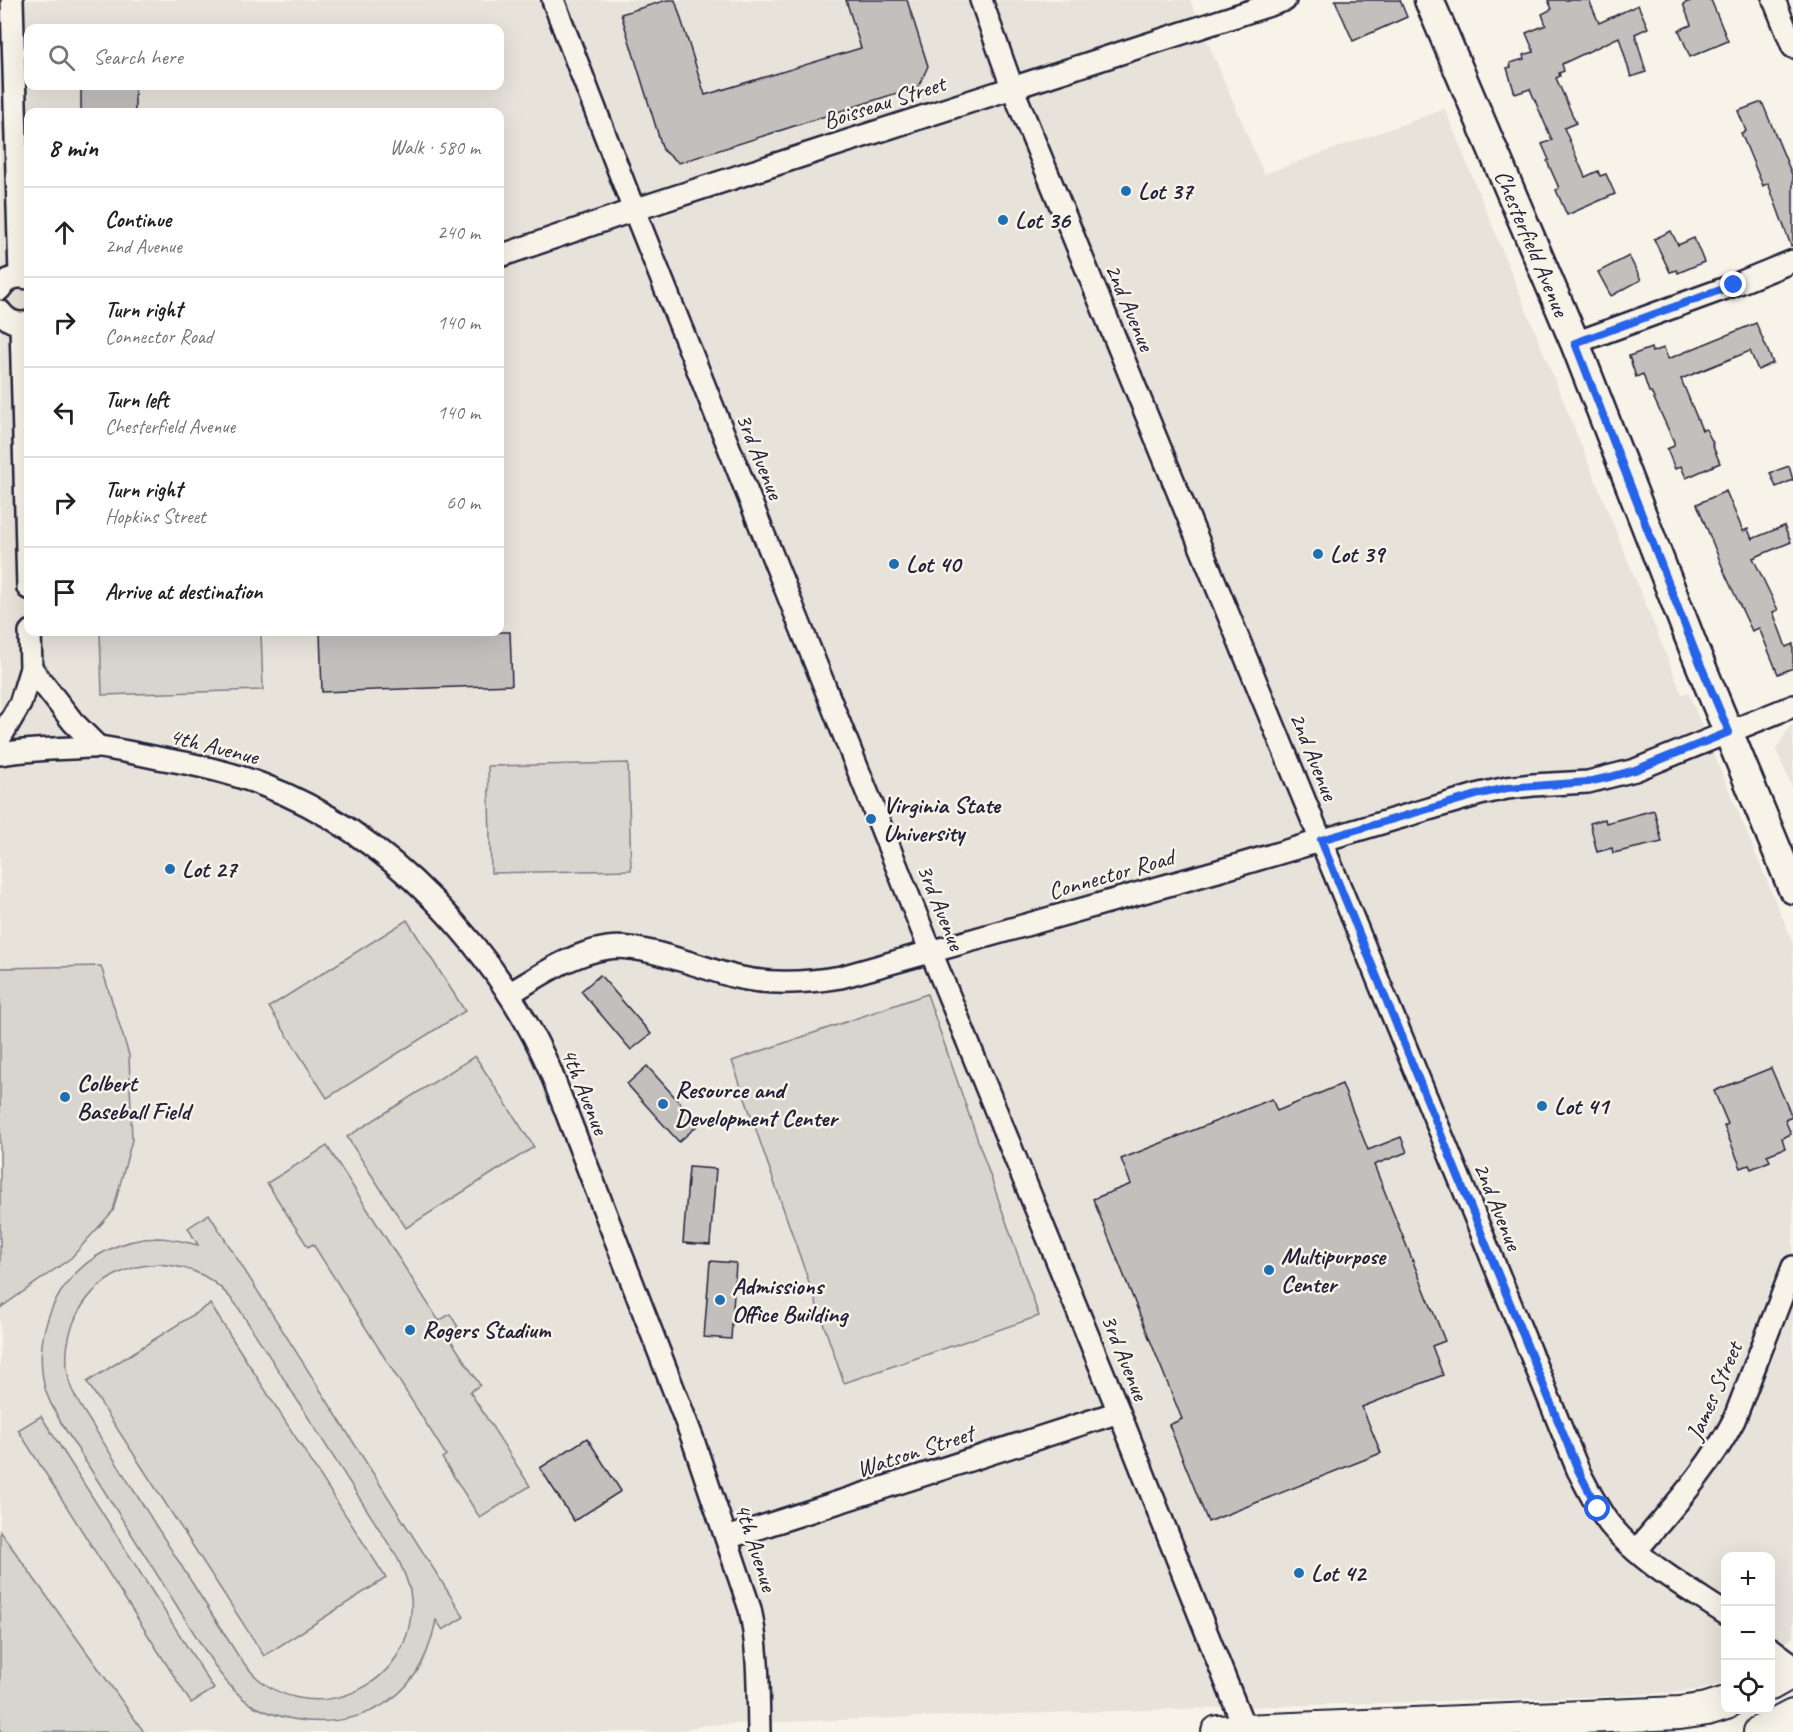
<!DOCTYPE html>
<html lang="en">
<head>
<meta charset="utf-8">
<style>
  body { margin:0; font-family:Caveat,sans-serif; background:#f2f2f2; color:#202124 }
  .controls { position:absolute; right:18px; bottom:18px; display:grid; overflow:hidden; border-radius:12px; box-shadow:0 6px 24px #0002 }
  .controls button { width:54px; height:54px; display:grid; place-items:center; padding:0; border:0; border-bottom:2px solid #e0e0e0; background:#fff; color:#202124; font:30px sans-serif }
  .stop { position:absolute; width:18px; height:18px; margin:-14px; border:4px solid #2563eb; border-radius:50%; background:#fff }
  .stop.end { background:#2563eb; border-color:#fff; box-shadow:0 2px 6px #0008 }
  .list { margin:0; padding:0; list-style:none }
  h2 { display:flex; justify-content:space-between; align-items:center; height:78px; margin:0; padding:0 24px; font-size:26px }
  h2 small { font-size:20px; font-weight:400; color:#757577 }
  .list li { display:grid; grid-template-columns:39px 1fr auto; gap:18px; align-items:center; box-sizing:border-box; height:90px; padding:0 24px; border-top:2px solid #e0e0e0 }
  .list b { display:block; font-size:22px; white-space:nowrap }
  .list p { margin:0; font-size:20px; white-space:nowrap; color:#757577 }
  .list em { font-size:20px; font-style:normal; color:#757577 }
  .icon { flex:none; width:33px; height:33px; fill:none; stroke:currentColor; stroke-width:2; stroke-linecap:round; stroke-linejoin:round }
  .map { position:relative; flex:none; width:1793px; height:1732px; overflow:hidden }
  .search { position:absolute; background:#fff; box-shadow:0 6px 24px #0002; left:24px; top:24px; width:480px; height:66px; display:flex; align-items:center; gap:15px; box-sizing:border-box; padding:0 21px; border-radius:12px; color:#757577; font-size:22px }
  .panel { position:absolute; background:#fff; box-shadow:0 6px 24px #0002; left:24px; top:108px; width:480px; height:528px; border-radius:12px }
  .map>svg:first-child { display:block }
  .built { fill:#e7e3db; fill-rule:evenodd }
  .green { fill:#d8d5cf; stroke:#7d7c85; stroke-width:1.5; fill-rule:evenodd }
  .building { fill:#c2bfbd; stroke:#22223b; stroke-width:1.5 }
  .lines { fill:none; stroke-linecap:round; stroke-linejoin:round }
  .minor-casing { stroke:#22223b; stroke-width:26 }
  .secondary-casing { stroke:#22223b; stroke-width:33 }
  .primary-casing { stroke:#22223b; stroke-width:36 }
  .minor { stroke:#f7f3e8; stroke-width:21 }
  .secondary { stroke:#f7f3e8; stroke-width:28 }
  .primary { stroke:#f7f3e8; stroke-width:32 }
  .route { stroke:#2563eb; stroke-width:8 }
  .poi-dot { fill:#1f6fb2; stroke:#f7f3e8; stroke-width:2 }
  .labels { text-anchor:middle; stroke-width:5; stroke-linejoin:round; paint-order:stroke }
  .street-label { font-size:24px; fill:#22223b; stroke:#f7f3e8 }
  .poi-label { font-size:24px; font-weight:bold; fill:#22223b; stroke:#f7f3e8; text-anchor:start }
</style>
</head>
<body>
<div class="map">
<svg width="1793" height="1732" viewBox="0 0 1793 1732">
  <rect width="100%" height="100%" fill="#f7f3e8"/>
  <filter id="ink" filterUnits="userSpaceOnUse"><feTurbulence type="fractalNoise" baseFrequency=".0167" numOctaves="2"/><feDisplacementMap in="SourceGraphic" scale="12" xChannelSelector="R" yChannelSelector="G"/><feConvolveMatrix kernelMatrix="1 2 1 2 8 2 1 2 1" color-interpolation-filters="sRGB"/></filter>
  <g filter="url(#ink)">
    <g class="built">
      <path d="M 0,0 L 1190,0 L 1264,174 L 1445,109 L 1682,694 L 1688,692 L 1793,943 L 1793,1637 L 1771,1654 L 1770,1556 L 1726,1556 L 1725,1682 L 1703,1689 L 1682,1692 L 1614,1696 L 919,1717 L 706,1725 L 671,1732 L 0,1732 ZM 28,28 L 500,28 L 500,86 L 28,86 ZM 28,112 L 500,112 L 500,632 L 28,632 Z"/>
      <polygon points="1793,725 1793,790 1776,749 1790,726"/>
    </g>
    <g class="green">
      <polygon points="100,632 261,632 263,690 102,695"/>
      <polygon points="628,763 631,870 491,873 488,766"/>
      <polygon points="407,920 465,1011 327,1098 269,1007"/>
      <polygon points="101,966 129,1055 132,1140 113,1211 71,1258 0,1308 0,968"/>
      <polygon points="927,994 1039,1316 844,1383 732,1061"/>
      <polygon points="475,1056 534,1147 406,1228 347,1137"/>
      <polygon points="327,1146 439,1321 450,1314 458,1327 447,1334 480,1385 470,1392 530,1486 480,1518 442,1458 446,1455 313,1244 308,1247 267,1183"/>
      <path d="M 209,1214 L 464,1617 L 443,1630 L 436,1620 C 432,1640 426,1659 414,1676 C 377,1729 302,1732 250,1704 C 237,1695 227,1683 218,1671 L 60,1421 C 53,1408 45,1394 43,1379 C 31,1307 83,1240 157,1238 C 171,1238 185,1242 198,1245 L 188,1228 ZM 158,1264 C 195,1267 216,1278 238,1307 L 397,1557 C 402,1568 407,1578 410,1591 C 414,1613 409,1637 397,1656 C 368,1702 303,1714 261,1681 C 252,1674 246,1666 239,1657 L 81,1407 C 78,1401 75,1396 72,1390 C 56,1345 77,1291 122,1272 C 133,1267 145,1265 158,1264 Z"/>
      <polygon points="210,1304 386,1578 264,1656 87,1382"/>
      <polygon points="41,1416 214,1689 191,1703 18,1430"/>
      <polygon points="0,1531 144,1732 0,1732"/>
    </g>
    <g class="building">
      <polygon points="667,0 675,0 705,95 861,48 846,0 907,0 928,66 919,86 679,163 663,150 621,14"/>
      <polygon points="1335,0 1400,0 1407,17 1353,41"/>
      <polygon points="1548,0 1589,0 1599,23 1638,5 1648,28 1635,34 1646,72 1631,77 1619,37 1562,64 1564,71 1559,73 1560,76 1556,78 1576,123 1564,128 1585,177 1598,171 1600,176 1606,174 1615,194 1567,215 1556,190 1559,188 1547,161 1549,160 1542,144 1552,140 1530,89 1515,94 1507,68 1511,67 1510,63 1524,59 1523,55 1534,52 1526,33 1546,25 1542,14 1552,9"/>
      <polygon points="1693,0 1711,0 1728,41 1690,57 1679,30 1691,25 1683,4"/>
      <rect x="81" y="86" width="54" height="26"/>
      <polygon points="1762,102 1793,177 1793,245 1791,246 1768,183 1763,186 1741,133 1746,131 1738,111"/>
      <polygon points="1671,231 1678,245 1694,238 1704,262 1678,273 1677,270 1670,272 1654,239"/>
      <polygon points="1629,256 1641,280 1611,296 1598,272"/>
      <polygon points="1756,323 1773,363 1758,370 1750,351 1681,379 1702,430 1706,429 1713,443 1712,444 1720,463 1686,478 1681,466 1675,469 1667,449 1674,446 1674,442 1651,392 1649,392 1643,374 1636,377 1629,356 1651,348 1652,352 1664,348 1668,359"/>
      <polygon points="1789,466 1793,480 1776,487 1770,473"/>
      <polygon points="1726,491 1743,531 1748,529 1752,539 1784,526 1791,542 1753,558 1778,610 1773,612 1786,647 1793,644 1793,668 1778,674 1759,628 1752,631 1726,576 1697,504"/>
      <polygon points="320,632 510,632 512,685 322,692"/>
      <polygon points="1654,810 1662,842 1613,853 1612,848 1597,852 1590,823 1605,819 1606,823"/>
      <polygon points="600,975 651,1034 631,1050 581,991"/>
      <polygon points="647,1066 699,1124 679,1142 627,1084"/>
      <polygon points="1771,1068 1792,1117 1785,1120 1791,1134 1782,1138 1785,1148 1767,1155 1770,1161 1751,1169 1749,1165 1741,1168 1724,1126 1728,1124 1714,1091"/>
      <polygon points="1342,1084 1368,1150 1401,1137 1407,1152 1374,1165 1445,1341 1432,1346 1443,1375 1362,1407 1381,1453 1208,1522 1169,1425 1182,1419 1093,1199 1131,1184 1121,1159 1272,1099 1277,1111"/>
      <polygon points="689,1167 716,1169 710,1245 683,1243"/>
      <polygon points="710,1261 736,1263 731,1339 704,1337"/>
      <polygon points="587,1438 621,1491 574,1521 540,1468"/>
    </g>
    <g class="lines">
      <defs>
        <g id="minor">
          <polyline points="12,0 20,276"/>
          <polyline points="553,0 634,210 790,600 931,952 1119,1412 1246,1732"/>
          <path d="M 981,0 L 1012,87 L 1456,1170 L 1578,1470 C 1588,1489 1597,1509 1611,1526 C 1642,1563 1687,1588 1726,1614"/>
          <polyline points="1774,0 1793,47"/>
          <polyline points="500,256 634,210 1285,0"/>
          <path d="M 0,289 C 7,278 16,275 28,278"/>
          <path d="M 0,311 C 7,321 17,325 28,322"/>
          <polyline points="21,324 28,588"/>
          <polyline points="1575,343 1734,285 1793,261"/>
          <polyline points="31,668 73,722 98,747"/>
          <polyline points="0,738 20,704 31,668 30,632"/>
          <path d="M 0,754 C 24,750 48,749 72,748 C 81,748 91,746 100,747 C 119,750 139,754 158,758 C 194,764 229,772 263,785 C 388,832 497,950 550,1070 L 692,1437 L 750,1609 C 759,1650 758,1691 759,1732"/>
          <path d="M 509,994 C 539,976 572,953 608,948 C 642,943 701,968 736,977 C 771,985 806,983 841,977 L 1218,871 L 1480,794 L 1507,788 L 1533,785 L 1588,782 L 1635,770 L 1793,706"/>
          <polyline points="727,1538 1119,1412"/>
          <path d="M 1636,1551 C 1671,1509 1709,1469 1734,1420 L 1793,1267"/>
          <polyline points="1770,1648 1793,1665"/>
        </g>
        <polyline id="secondary" points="1429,0 1575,343 1694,649 1793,889"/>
        <g id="primary">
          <polyline points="1770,1684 1793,1671"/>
          <polyline points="1218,1732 1680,1713 1707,1709 1726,1703"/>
          <polyline points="1760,1732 1776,1725 1793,1716"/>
        </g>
      </defs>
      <use href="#minor" class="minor-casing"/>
      <use href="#secondary" class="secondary-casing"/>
      <use href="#primary" class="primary-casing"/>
      <use href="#minor" class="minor"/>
      <use href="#secondary" class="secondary"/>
      <use href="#primary" class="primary"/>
    </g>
  </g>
  <g class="lines" filter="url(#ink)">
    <polyline class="route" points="1598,1509 1578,1470 1321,840 1480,794 1507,788 1588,782 1610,777 1635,770 1729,732 1694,649 1575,343 1734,285"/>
  </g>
  <g class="poi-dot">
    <circle cx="1126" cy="191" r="6"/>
    <circle cx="1003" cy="220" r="6"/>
    <circle cx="1318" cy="554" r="6"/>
    <circle cx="894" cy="564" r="6"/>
    <circle cx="871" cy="819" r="6"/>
    <circle cx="170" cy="869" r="6"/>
    <circle cx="65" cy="1097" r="6"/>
    <circle cx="663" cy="1104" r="6"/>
    <circle cx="1542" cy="1106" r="6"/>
    <circle cx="1269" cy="1270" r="6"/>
    <circle cx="720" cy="1300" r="6"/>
    <circle cx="410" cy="1330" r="6"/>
    <circle cx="1299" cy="1573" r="6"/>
  </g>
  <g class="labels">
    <g class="street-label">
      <text transform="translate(884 102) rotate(-18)" y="8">Boisseau Street</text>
      <text transform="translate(1532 243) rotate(67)" y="8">Chesterfield Avenue</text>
      <text transform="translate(1130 307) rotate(67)" y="8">2nd Avenue</text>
      <text transform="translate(760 456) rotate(68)" y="8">3rd Avenue</text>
      <text transform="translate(214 746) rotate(14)" y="8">4th Avenue</text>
      <text transform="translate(1314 756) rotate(68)" y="8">2nd Avenue</text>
      <text transform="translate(1111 874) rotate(-16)" y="8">Connector Road</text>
      <text transform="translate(941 907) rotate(68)" y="8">3rd Avenue</text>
      <text transform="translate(585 1091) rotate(68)" y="8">4th Avenue</text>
      <text transform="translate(1498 1206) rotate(68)" y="8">2nd Avenue</text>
      <text transform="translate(1125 1357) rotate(68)" y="8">3rd Avenue</text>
      <text transform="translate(1714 1391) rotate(-66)" y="8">James Street</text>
      <text transform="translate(915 1451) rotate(-18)" y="8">Watson Street</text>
      <text transform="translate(756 1547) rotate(72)" y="8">4th Avenue</text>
    </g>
    <g class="poi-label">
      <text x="1138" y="199">Lot 37</text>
      <text x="1015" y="228">Lot 36</text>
      <text x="1330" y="562">Lot 39</text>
      <text x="906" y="572">Lot 40</text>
      <text x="883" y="813">Virginia State<tspan x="883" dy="28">University</tspan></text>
      <text x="182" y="877">Lot 27</text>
      <text x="77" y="1091">Colbert<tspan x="77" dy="28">Baseball Field</tspan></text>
      <text x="675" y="1098">Resource and<tspan x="675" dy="28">Development Center</tspan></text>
      <text x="1554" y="1114">Lot 41</text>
      <text x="1281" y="1264">Multipurpose<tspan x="1281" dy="28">Center</tspan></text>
      <text x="732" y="1294">Admissions<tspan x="732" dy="28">Office Building</tspan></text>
      <text x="422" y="1338">Rogers Stadium</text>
      <text x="1311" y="1581">Lot 42</text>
    </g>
  </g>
</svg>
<div class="controls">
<button>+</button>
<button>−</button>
<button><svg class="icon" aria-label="locate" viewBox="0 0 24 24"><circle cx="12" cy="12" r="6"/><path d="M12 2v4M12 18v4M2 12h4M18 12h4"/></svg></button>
</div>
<div class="stop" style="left:1598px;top:1509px"></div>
<div class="stop end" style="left:1734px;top:285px"></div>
<div class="search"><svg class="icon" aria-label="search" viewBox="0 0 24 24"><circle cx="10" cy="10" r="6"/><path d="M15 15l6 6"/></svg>Search here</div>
<section class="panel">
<h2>8 min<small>Walk · 580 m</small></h2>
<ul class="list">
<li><svg class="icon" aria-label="ahead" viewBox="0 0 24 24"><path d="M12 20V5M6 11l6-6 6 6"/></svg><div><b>Continue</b><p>2nd Avenue</p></div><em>240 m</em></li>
<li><svg class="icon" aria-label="right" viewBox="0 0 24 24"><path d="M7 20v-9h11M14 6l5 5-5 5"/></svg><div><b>Turn right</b><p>Connector Road</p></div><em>140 m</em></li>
<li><svg class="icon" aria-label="left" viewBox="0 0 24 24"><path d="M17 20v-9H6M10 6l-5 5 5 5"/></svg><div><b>Turn left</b><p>Chesterfield Avenue</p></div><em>140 m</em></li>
<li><svg class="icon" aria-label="right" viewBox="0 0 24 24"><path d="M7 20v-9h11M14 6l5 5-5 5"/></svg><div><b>Turn right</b><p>Hopkins Street</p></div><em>60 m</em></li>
<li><svg class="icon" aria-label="arrive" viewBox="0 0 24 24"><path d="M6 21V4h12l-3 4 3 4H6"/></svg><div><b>Arrive at destination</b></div></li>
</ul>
</section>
</div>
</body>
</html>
